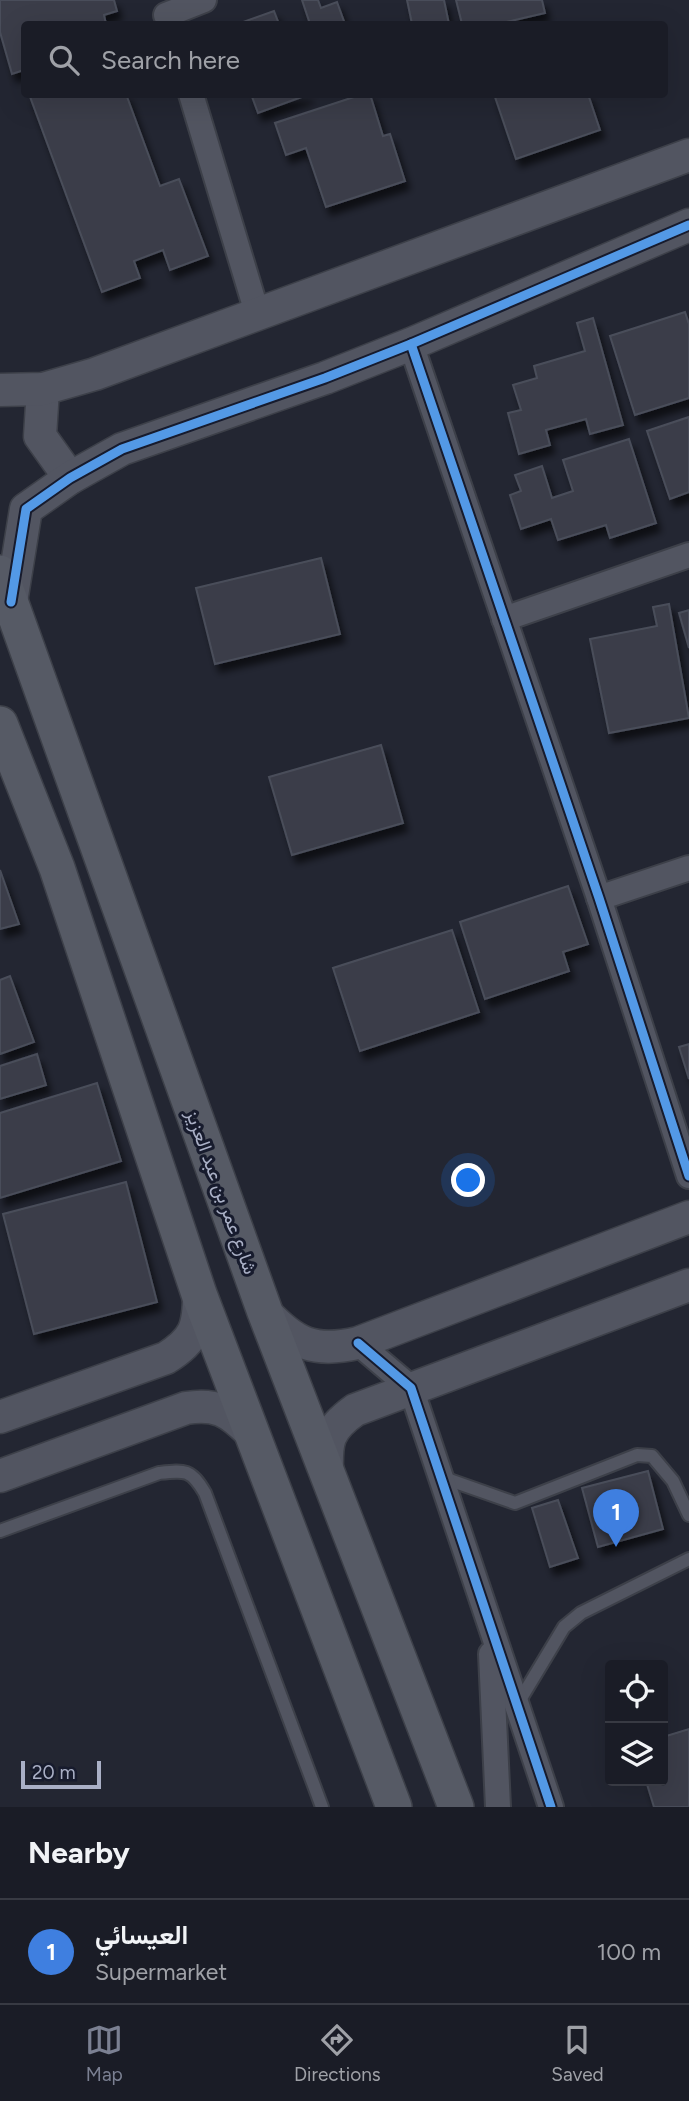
<!DOCTYPE html>
<html lang="en">
<head>
<meta charset="utf-8">
<style>
  body { margin:0; font-family:Figtree,Vazirmatn,sans-serif; background:#272932; color:#f1f3f6 }
  .controls { position:absolute; right:21px; bottom:21px; display:grid; overflow:hidden; border-radius:7px; box-shadow:0 7px 28px #0002 }
  .controls button { width:63px; height:63px; display:grid; place-items:center; padding:0; border:0; border-bottom:2px solid #383a43; background:#1a1c26; color:#f1f3f6; font:35px sans-serif }
  .scale { position:absolute; left:21px; bottom:18px; width:80px; box-sizing:border-box; padding-left:7px; border:4px solid #aab0c6; border-top:0; font-size:19px; line-height:24px; white-space:nowrap; color:#aab0c6; -webkit-text-stroke:5px #171b2d; paint-order:stroke }
  .you { position:absolute; left:469px; top:1181px; width:24px; height:24px; margin:-18px; border:5px solid #fff; border-radius:50%; background:#1a73e8; box-shadow:0 0 0 10px #1a73e833 }
  .badge { display:grid; place-items:center; width:46px; height:46px; border-radius:50%; background:#7b8092; color:#fff; font-size:23px; font-weight:700 }
  .pin { position:absolute; translate:-50% -58px; filter:drop-shadow(0 2px 4px #0008) }
  .pin::after { content:''; position:absolute; top:37px; width:24px; height:21px; background:inherit; clip-path:polygon(0 0,100% 0,50% 100%) }
  .list { margin:0; padding:0; list-style:none }
  h2 { display:flex; justify-content:space-between; align-items:center; height:91px; margin:0; padding:0 28px; font-size:30px }
  h2 small { font-size:23px; font-weight:400; color:#9fa1a7 }
  .list li { display:grid; grid-template-columns:46px 1fr auto; gap:21px; align-items:center; box-sizing:border-box; height:105px; padding:0 28px; border-top:2px solid #383a43 }
  .list b { display:block; font-size:26px; white-space:nowrap }
  .list p { margin:0; font-size:23px; white-space:nowrap; color:#9fa1a7 }
  .list em { font-size:23px; font-style:normal; color:#9fa1a7 }
  .icon { flex:none; width:38px; height:38px; fill:none; stroke:currentColor; stroke-width:2; stroke-linecap:round; stroke-linejoin:round }
  .map { position:relative; flex:none; width:689px; height:1807px; overflow:hidden }
  .search { position:absolute; background:#1a1c26; box-shadow:0 7px 28px #0002; left:21px; right:21px; top:21px; height:77px; display:flex; align-items:center; gap:18px; box-sizing:border-box; padding:0 24px; border-radius:7px; color:#9fa1a7; font-size:26px }
  .sheet { height:196px; background:#1a1c26 }
  nav { display:flex; justify-content:space-around; align-items:center; box-sizing:border-box; height:98px; border-top:2px solid #383a43; background:#1a1c26; font-size:19px; color:#9fa1a7 }
  nav a { display:grid; justify-items:center; gap:4px }
  nav .on { color:#7b8092 }
  .map>svg:first-child { display:block }
  .building { fill:#3b3e49; stroke:#4a4e5a; stroke-width:2; filter:url(#shadow) }
  .lines { fill:none; stroke-linecap:round; stroke-linejoin:round }
  .service-casing { stroke:#3d4049; stroke-width:16 }
  .minor-casing { stroke:#3d4049; stroke-width:28 }
  .tertiary-casing { stroke:#3d4049; stroke-width:35 }
  .secondary-casing { stroke:#3d4049; stroke-width:38 }
  .service { stroke:#525561; stroke-width:12 }
  .minor { stroke:#525561; stroke-width:24 }
  .tertiary { stroke:#525561; stroke-width:32 }
  .secondary { stroke:#565a65; stroke-width:35 }
  .cycleway-casing { stroke:#171b2d; stroke-width:13 }
  .cycleway { stroke:#5399e6; stroke-width:9 }
  .labels { text-anchor:middle; stroke-width:6; stroke-linejoin:round; paint-order:stroke }
  .street-label { font-size:19px; fill:#aab0c6; stroke:#171b2d }
</style>
</head>
<body>
<div class="map">
<svg width="689" height="1807" viewBox="0 0 689 1807">
  <defs>
    <filter id="shadow"><feDropShadow dx="4.5" dy="8" stdDeviation="3.5" flood-color="#0009"/></filter>
  </defs>
  <rect width="100%" height="100%" fill="#232632"/>
  <g class="building">
    <polygon points="0,0 114,0 117,11 104,15 106,24 24,24 24,70 12,74 0,32"/>
    <polygon points="302,0 318,0 321,8 337,2 345,24 310,24"/>
    <polygon points="407,0 444,0 449,24 412,24"/>
    <polygon points="456,0 542,0 545,13 498,24 462,24"/>
    <polygon points="274,11 279,24 244,24 243,22"/>
    <polygon points="29,94 126,94 160,186 179,179 208,256 170,270 163,250 134,261 140,278 102,292"/>
    <polygon points="251,94 310,94 258,113"/>
    <polygon points="363,94 370,94 383,136 390,134 405,181 326,207 306,148 286,155 275,123"/>
    <polygon points="494,94 588,94 600,130 516,159"/>
    <polygon points="685,312 689,324 689,398 635,415 610,336"/>
    <polygon points="593,318 623,425 590,434 586,419 546,430 550,445 519,454 508,413 521,410 513,385 537,378 534,366 585,351 577,323"/>
    <polygon points="689,417 689,492 670,499 647,431"/>
    <polygon points="629,439 656,523 610,538 606,525 558,540 551,519 521,529 510,495 521,491 515,475 542,466 552,498 573,491 563,460"/>
    <polygon points="321,558 340,634 215,664 196,588"/>
    <polygon points="669,604 689,718 609,733 590,639 657,626 653,607"/>
    <polygon points="689,610 689,648 679,613"/>
    <polygon points="381,745 403,823 292,855 269,777"/>
    <polygon points="0,870 19,924 0,929"/>
    <polygon points="568,886 588,944 563,952 569,971 485,999 460,922"/>
    <polygon points="452,930 479,1012 360,1051 333,968"/>
    <polygon points="10,976 34,1042 0,1054 0,980"/>
    <polygon points="689,1044 689,1079 679,1047"/>
    <polygon points="37,1054 46,1085 0,1099 0,1066"/>
    <polygon points="97,1083 121,1161 0,1198 0,1113"/>
    <polygon points="126,1182 157,1302 34,1334 3,1214"/>
    <polygon points="648,1471 663,1529 598,1547 582,1488"/>
    <polygon points="558,1500 578,1558 550,1567 532,1508"/>
    <polygon points="689,1729 689,1807 654,1807 646,1781 663,1781 663,1737"/>
  </g>
  <g class="lines">
    <defs>
      <g id="service">
        <polyline points="441,1477 515,1503 637,1455 652,1456 673,1481 689,1515"/>
        <path d="M 0,1531 L 159,1473 C 185,1470 191,1469 205,1493 L 322,1807"/>
        <polyline points="517,1705 564,1627 581,1613 689,1559"/>
      </g>
      <g id="minor">
        <polyline points="166,15 204,0"/>
        <polyline points="191,94 258,316"/>
        <polyline points="411,344 599,898 689,1176"/>
        <polyline points="504,619 689,555"/>
        <polyline points="599,898 689,868"/>
        <polyline points="358,1343 411,1388 551,1807"/>
        <polyline points="491,1654 498,1807"/>
      </g>
      <g id="tertiary">
        <polyline points="43,389 40,436 70,478"/>
        <polyline points="0,390 43,389 95,374 689,155"/>
        <polyline points="11,602 26,509 70,478 122,449 325,378 411,344 689,225"/>
        <path d="M 265,1312 C 295,1344 314,1353 358,1343 L 689,1217"/>
        <path d="M 0,1417 L 166,1358 C 195,1340 199,1327 199,1294"/>
        <path d="M 327,1473 C 326,1441 327,1430 355,1410 L 689,1285"/>
        <path d="M 0,1476 L 186,1408 C 216,1403 229,1411 250,1432"/>
      </g>
      <g id="secondary">
        <polyline points="0,573 265,1312 456,1807"/>
        <polyline points="0,724 57,868 199,1294 394,1807"/>
      </g>
    </defs>
    <use href="#service" class="service-casing"/>
    <use href="#minor" class="minor-casing"/>
    <use href="#tertiary" class="tertiary-casing"/>
    <use href="#secondary" class="secondary-casing"/>
    <use href="#service" class="service"/>
    <use href="#minor" class="minor"/>
    <use href="#tertiary" class="tertiary"/>
    <use href="#secondary" class="secondary"/>
    <defs>
      <g id="cycleway">
        <polyline points="411,344 599,898 689,1176"/>
        <polyline points="11,602 26,509 70,478 122,449 325,378 411,344 689,225"/>
        <polyline points="358,1343 411,1388 551,1807"/>
      </g>
    </defs>
    <use href="#cycleway" class="cycleway-casing"/>
    <use href="#cycleway" class="cycleway"/>
  </g>
  <g class="labels">
    <g class="street-label">
      <text transform="translate(222 1192) rotate(70)" y="7">شارع عمر بن عبد العزيز</text>
    </g>
  </g>
</svg>
<div class="controls">
<button><svg class="icon" aria-label="locate" viewBox="0 0 24 24"><circle cx="12" cy="12" r="6"/><path d="M12 2v4M12 18v4M2 12h4M18 12h4"/></svg></button>
<button><svg class="icon" aria-label="layers" viewBox="0 0 24 24"><path d="M12 4l9 5-9 5-9-5zM3 14l9 5 9-5"/></svg></button>
</div>
<div class="scale">20 m</div>
<div class="you"></div>
<div class="pin badge" style="left:616px;top:1547px;background:#3f7fe0">1</div>
<div class="search"><svg class="icon" aria-label="search" viewBox="0 0 24 24"><circle cx="10" cy="10" r="6"/><path d="M15 15l6 6"/></svg>Search here</div>
</div>
<section class="sheet">
<h2>Nearby<small></small></h2>
<ul class="list">
<li><span class="badge" style="background:#3f7fe0">1</span><div><b>العيسائي</b><p>Supermarket</p></div><em>100 m</em></li>
</ul>
</section>
<nav>
<a class="on"><svg class="icon" aria-label="map" viewBox="0 0 24 24"><path d="M3 6l6-2 6 2 6-2v14l-6 2-6-2-6 2zM9 4v14M15 6v14"/></svg>Map</a>
<a><svg class="icon" aria-label="directions" viewBox="0 0 24 24"><path d="M12 3l9 9-9 9-9-9zM9 14v-3h6M13 9l2 2-2 2"/></svg>Directions</a>
<a><svg class="icon" aria-label="saved" viewBox="0 0 24 24"><path d="M7 4h10v16l-5-4-5 4z"/></svg>Saved</a>
</nav>
</body>
</html>
